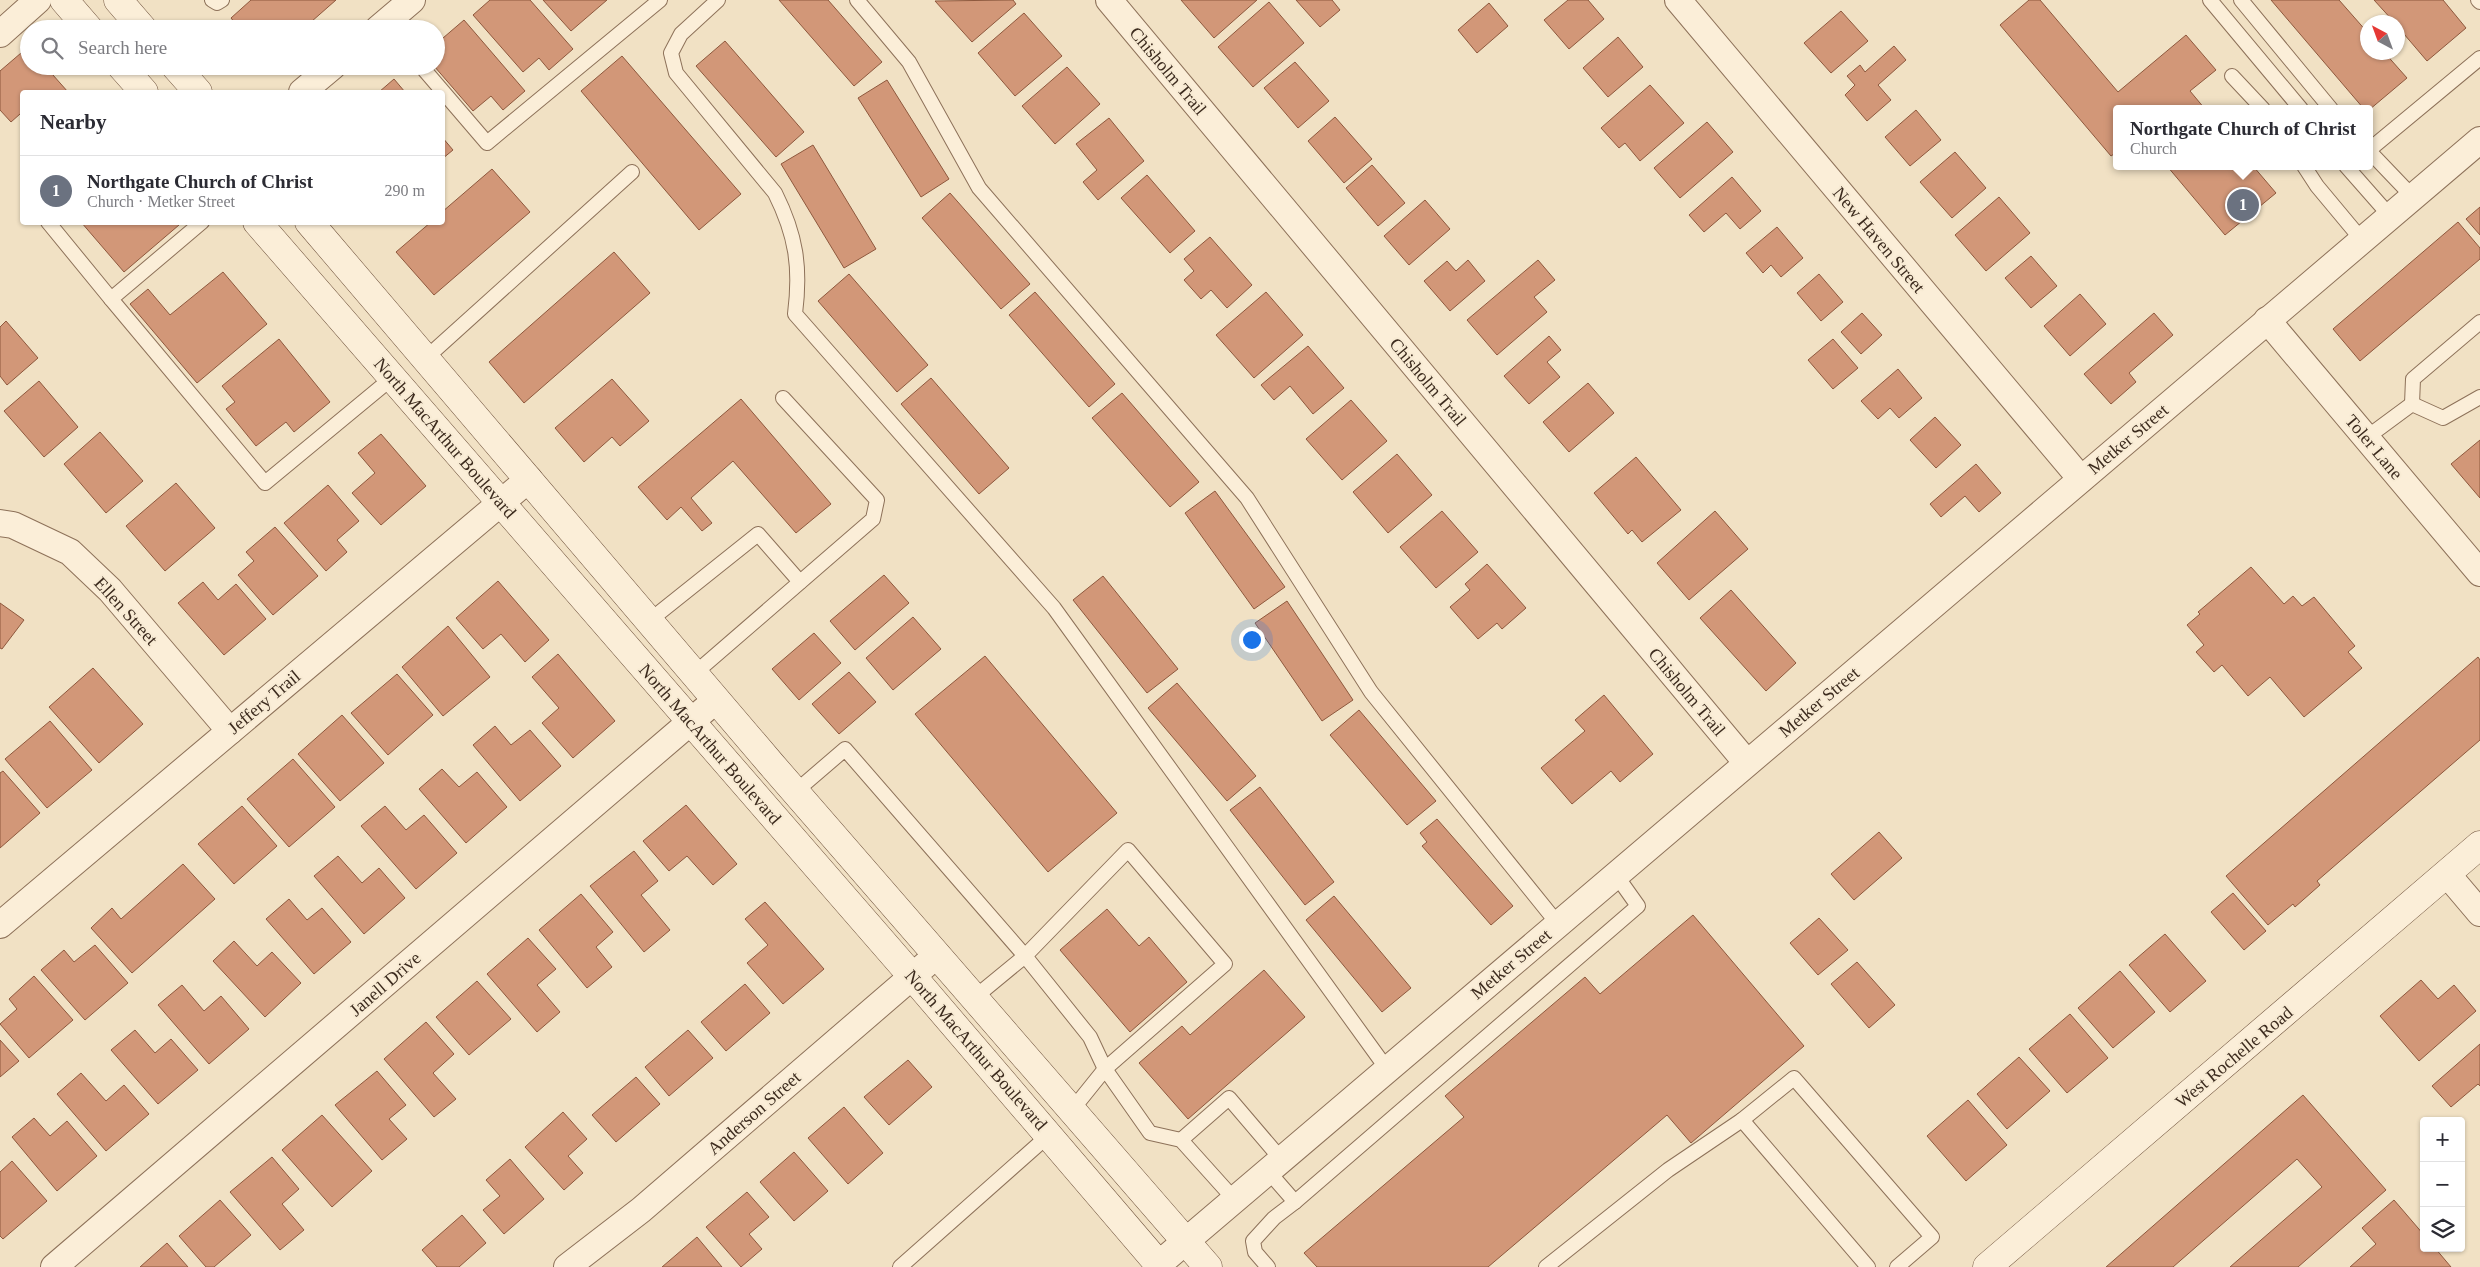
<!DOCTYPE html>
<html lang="en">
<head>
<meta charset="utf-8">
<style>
  body { margin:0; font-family:Georgia,serif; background:#f7f7f7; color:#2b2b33 }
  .controls { position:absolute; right:15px; bottom:15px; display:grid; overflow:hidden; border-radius:5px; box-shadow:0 1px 4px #0004 }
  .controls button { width:45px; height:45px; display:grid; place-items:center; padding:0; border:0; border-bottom:1px solid #e1e1e2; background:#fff; color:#2b2b33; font:25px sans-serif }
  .compass { position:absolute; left:2360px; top:15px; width:45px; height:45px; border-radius:50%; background:#fff; box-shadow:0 1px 4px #0004; rotate:319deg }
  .you { position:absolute; left:1251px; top:639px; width:18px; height:18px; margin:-12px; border:4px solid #fff; border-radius:50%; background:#1a73e8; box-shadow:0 0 0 8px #1a73e833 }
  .badge { display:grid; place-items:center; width:32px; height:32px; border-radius:50%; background:#a1252e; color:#fff; font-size:16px; font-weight:700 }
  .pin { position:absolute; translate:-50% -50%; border:2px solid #fff; box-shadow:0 1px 5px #0006 }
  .popup { position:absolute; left:2113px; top:105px; width:260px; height:65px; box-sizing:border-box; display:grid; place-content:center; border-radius:5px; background:#fff; filter:drop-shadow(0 1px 4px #0005); font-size:16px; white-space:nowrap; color:#7c7c81 }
  .popup b { font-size:19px; color:#2b2b33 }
  .popup::after { content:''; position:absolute; left:50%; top:100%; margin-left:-10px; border:10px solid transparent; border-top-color:#fff }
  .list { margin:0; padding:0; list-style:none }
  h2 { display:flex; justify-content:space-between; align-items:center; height:65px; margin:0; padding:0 20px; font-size:21px }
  h2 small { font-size:16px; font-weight:400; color:#7c7c81 }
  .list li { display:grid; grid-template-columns:32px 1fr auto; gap:15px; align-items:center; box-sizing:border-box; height:70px; padding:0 20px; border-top:1px solid #e1e1e2 }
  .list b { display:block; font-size:19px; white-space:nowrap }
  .list p { margin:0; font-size:16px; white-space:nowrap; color:#7c7c81 }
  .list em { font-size:16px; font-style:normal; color:#7c7c81 }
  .icon { flex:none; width:28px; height:28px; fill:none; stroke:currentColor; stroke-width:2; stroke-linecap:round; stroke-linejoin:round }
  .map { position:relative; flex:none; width:2480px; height:1267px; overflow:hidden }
  .search { position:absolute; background:#fff; box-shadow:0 1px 4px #0004; left:20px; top:20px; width:425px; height:55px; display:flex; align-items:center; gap:12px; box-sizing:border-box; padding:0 18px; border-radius:28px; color:#7c7c81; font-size:19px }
  .panel { position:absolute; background:#fff; box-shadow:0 1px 4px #0004; left:20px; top:90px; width:425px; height:135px; border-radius:5px }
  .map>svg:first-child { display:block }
  .building { fill:#d29778; stroke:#8e583d }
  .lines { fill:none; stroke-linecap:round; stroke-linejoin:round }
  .service-casing { stroke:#8d7159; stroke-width:16 }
  .minor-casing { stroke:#8d7159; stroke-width:28 }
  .secondary-casing { stroke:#6f523c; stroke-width:29 }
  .service { stroke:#fbeed8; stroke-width:14 }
  .minor { stroke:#fbeed8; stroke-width:26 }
  .secondary { stroke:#fbeed8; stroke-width:28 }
  .labels { text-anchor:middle; stroke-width:4; stroke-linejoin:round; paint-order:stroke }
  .street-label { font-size:18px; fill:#3c2b1e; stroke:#f8ebd4 }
</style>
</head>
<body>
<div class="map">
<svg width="2480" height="1267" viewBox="0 0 2480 1267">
  <rect width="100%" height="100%" fill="#f1e1c4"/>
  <g class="building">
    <polygon points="251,0 336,0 303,29 240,29 231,18"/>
    <polygon points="490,0 530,0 573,49 549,70 539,58 523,72 473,15"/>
    <polygon points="543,0 607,0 571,31"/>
    <polygon points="779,0 828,0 882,62 854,86"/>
    <polygon points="1013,0 1016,4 972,42 935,1"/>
    <polygon points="1181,0 1257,0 1214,38"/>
    <polygon points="1296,0 1332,0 1340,10 1320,27"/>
    <polygon points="1568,0 1588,0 1604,19 1569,49 1544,20"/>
    <polygon points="2029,0 2040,0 2118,92 2186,35 2216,70 2190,91 2205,109 2117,109 2117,152 2111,156 2000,25"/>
    <polygon points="2271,0 2339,0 2368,33 2368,52 2384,52 2407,78 2369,110 2364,109"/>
    <polygon points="2374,0 2443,0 2466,28 2427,61 2398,27 2398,22 2394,22"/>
    <polygon points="1269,2 1304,43 1253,87 1218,47"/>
    <polygon points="1489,3 1508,26 1477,53 1458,30"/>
    <polygon points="1841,11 1868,41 1831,73 1804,43"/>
    <polygon points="1024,13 1062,56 1015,96 978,53"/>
    <polygon points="464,20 525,91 503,110 491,96 473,111 434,66 436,66 436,44"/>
    <polygon points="1618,37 1643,67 1608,97 1583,68"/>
    <polygon points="725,41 804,132 776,157 696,66"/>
    <polygon points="1894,46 1906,60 1878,85 1891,100 1867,121 1845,95 1855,85 1847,76 1860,65 1865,72"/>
    <polygon points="28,47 29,66 45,66 68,92 22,92 22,116 20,114 11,122 0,110 0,71"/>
    <polygon points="622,56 741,194 699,230 581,91"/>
    <polygon points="1295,62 1329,101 1298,128 1264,88"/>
    <polygon points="1067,67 1100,104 1055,144 1022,106"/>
    <polygon points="394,79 405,92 379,92"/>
    <polygon points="887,80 949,179 921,197 858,98"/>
    <polygon points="1650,85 1684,123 1640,161 1625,143 1619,148 1601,128"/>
    <polygon points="1916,110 1941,140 1910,166 1885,137"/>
    <polygon points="1335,117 1372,159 1344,183 1308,141"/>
    <polygon points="1109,118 1144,161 1098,200 1083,182 1097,170 1076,144"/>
    <polygon points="1707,122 1733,152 1680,198 1654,168"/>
    <polygon points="442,137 453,150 442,159"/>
    <polygon points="813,145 876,249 844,268 781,164"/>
    <polygon points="1955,152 1986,188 1952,218 1920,182"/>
    <polygon points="1372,165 1405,203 1378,226 1346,188"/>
    <polygon points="2167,166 2253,166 2276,193 2225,235"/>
    <polygon points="492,169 530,212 434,295 396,252 431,222 442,222 442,212"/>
    <polygon points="1147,175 1195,231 1170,253 1121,198"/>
    <polygon points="1732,177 1761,211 1740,229 1726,213 1704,232 1689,215"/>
    <polygon points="950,193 1030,284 1001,309 922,218"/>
    <polygon points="1999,197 2030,233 1986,271 1955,235"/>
    <polygon points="1425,200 1450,229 1409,265 1384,236"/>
    <polygon points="2480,207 2480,235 2466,219"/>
    <polygon points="81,222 177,222 179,225 124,272"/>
    <polygon points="2458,222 2480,248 2480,259 2360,361 2333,329"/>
    <polygon points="1777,227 1803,258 1781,277 1771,265 1763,273 1746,253"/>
    <polygon points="1210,237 1252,285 1227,308 1211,290 1201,299 1184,280 1194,271 1184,259"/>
    <polygon points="614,252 650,293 524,403 489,362"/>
    <polygon points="2031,256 2057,286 2031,308 2005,278"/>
    <polygon points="1468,260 1485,281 1450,311 1424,281 1447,261 1456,271"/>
    <polygon points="1538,260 1555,280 1534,297 1547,312 1497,355 1467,320"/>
    <polygon points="223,272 267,324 197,383 130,304 148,289 170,315"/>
    <polygon points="849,274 928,365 897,392 818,301"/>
    <polygon points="1819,274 1843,302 1821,321 1797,293"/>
    <polygon points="1035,292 1115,384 1089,407 1009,315"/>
    <polygon points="1266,292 1303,335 1254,378 1216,335"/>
    <polygon points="2080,294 2106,324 2070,356 2044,326"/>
    <polygon points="1862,313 1882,335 1861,354 1841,332"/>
    <polygon points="2154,313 2173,335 2129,373 2136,382 2111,404 2084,374"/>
    <polygon points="6,321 38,358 7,385 0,376 0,327"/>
    <polygon points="1549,336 1561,350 1547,362 1560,377 1529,404 1504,376"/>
    <polygon points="279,339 330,402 294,432 286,422 256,446 226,409 235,402 222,386"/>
    <polygon points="1833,339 1858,368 1833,389 1808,360"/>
    <polygon points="1308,346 1344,388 1313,414 1290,386 1274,400 1261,385"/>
    <polygon points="1898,369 1922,398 1899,418 1890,408 1878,419 1861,401"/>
    <polygon points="931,378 1009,468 979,494 901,404"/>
    <polygon points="612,379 649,421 620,446 612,437 584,462 555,428"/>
    <polygon points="39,381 78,427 44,457 4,411"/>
    <polygon points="1588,383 1614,413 1569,452 1543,422"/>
    <polygon points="1122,393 1199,482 1170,507 1092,418"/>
    <polygon points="741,399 831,504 796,533 733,461 691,498 712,523 702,531 681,507 667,520 638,487"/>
    <polygon points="1351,400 1387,441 1342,480 1306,439"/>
    <polygon points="1935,417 1961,445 1936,468 1910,440"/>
    <polygon points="100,432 143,481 106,513 64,464"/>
    <polygon points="381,434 426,486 381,525 352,493 375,473 358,453"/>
    <polygon points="2480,440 2480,498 2451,464"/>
    <polygon points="1397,454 1432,495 1388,533 1353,492"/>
    <polygon points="1636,457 1681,510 1642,542 1632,530 1628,534 1594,493"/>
    <polygon points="1976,464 2001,493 1979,512 1965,496 1941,517 1930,504"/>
    <polygon points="176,483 215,528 165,571 126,526"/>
    <polygon points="328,485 359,521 337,540 347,552 326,571 284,523"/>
    <polygon points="1215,491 1285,587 1254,609 1185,513"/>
    <polygon points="1442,511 1478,552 1436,588 1400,547"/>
    <polygon points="1715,511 1748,549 1689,600 1657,563"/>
    <polygon points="275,527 318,576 273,615 238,575 254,561 246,552"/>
    <polygon points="1487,564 1526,608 1502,629 1497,623 1478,639 1450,607 1470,590 1465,584"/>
    <polygon points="2251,567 2284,604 2293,596 2302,606 2314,597 2355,646 2348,652 2362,668 2304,717 2270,677 2248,696 2222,665 2214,672 2196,652 2204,645 2187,625 2200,614 2198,612"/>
    <polygon points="884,575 909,603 855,650 830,621"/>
    <polygon points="1103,576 1178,669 1147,693 1073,600"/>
    <polygon points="498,581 549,640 525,662 501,634 483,649 456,618"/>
    <polygon points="203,582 218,600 236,584 266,619 224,655 178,603"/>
    <polygon points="1731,590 1796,663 1766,691 1700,618"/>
    <polygon points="1287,601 1353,700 1322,721 1255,623"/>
    <polygon points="0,603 24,620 2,649 0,648"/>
    <polygon points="913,617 941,649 893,690 866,658"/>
    <polygon points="448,626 490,677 443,716 402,667"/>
    <polygon points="814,633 841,663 799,700 772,669"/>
    <polygon points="558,654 615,721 573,758 542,723 559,708 532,677"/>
    <polygon points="985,656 1117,813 1048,872 915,714"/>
    <polygon points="2478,657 2480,660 2480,740 2317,881 2320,885 2295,907 2293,904 2268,925 2226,876"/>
    <polygon points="93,668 143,724 99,763 49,707"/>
    <polygon points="849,672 876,702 839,734 812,704"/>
    <polygon points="397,674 433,715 388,755 351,713"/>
    <polygon points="1177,683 1256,776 1227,801 1148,708"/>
    <polygon points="1604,695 1653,754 1620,782 1611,771 1572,804 1541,768 1585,731 1575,720"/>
    <polygon points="1359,710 1436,801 1407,825 1330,735"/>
    <polygon points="342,715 384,763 340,801 298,754"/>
    <polygon points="50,721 92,770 47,808 5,759"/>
    <polygon points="495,726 511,745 530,730 561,766 520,801 473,745"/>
    <polygon points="293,759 335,807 289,847 247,799"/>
    <polygon points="442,769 459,787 477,772 507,807 466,843 419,789"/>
    <polygon points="3,771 40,813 0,848 0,773"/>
    <polygon points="1260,787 1334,882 1305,905 1230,810"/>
    <polygon points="686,805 737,864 713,885 687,856 669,871 643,841"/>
    <polygon points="242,806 277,846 234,884 198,844"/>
    <polygon points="385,806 406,830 424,815 457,853 416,889 361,826"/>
    <polygon points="1437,819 1513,906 1491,925 1422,846 1427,842 1420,833"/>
    <polygon points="1879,832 1902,858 1854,900 1831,874"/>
    <polygon points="634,851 658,881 641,895 670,930 644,952 590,886"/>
    <polygon points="338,856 362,883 379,868 405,898 364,934 314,876"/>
    <polygon points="183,864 215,899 132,973 91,928 112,908 121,919"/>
    <polygon points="2233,893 2266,931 2244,950 2211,912"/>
    <polygon points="581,894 613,932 596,947 612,967 587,988 539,930"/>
    <polygon points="1334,896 1411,988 1382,1012 1306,920"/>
    <polygon points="289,899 307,920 322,908 351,942 314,974 266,919"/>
    <polygon points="765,902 824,969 783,1004 747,963 768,945 745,919"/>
    <polygon points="1107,909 1139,946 1149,937 1187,982 1130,1032 1060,950"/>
    <polygon points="1693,915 1804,1046 1691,1143 1667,1115 1488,1267 1317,1267 1304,1253 1464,1117 1445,1096 1585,977 1600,994"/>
    <polygon points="1819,918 1848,950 1818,975 1790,943"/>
    <polygon points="2165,934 2206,981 2170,1012 2129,965"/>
    <polygon points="528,938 556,969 537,985 560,1012 537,1032 487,974"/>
    <polygon points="234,941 257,966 272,952 301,983 265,1017 213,961"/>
    <polygon points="95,945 128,983 85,1020 41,970 64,950 74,962"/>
    <polygon points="1857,962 1895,1005 1869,1028 1831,984"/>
    <polygon points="1264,970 1305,1017 1188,1119 1139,1063 1182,1026 1190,1035"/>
    <polygon points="2120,971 2155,1012 2113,1048 2078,1008"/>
    <polygon points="34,976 73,1020 29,1058 0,1024 17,1009 9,999"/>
    <polygon points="2421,980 2438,999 2454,985 2476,1011 2419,1061 2380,1016"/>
    <polygon points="477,981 511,1019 469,1055 436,1017"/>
    <polygon points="745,984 770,1013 726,1051 701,1022"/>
    <polygon points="182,985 204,1011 221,996 249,1029 209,1064 158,1005"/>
    <polygon points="2070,1014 2108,1058 2067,1093 2029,1049"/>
    <polygon points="426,1022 454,1054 433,1073 456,1099 434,1117 384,1059"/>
    <polygon points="135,1030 155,1053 171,1039 198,1070 158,1104 111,1050"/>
    <polygon points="688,1030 713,1058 669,1096 645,1067"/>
    <polygon points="0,1040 19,1061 0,1077"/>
    <polygon points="2480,1044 2480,1086 2478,1084 2451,1107 2432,1086"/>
    <polygon points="2019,1057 2050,1091 2007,1129 1977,1094"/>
    <polygon points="908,1060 932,1087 889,1125 864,1097"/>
    <polygon points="377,1071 406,1105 389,1119 407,1139 382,1160 335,1105"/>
    <polygon points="81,1073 106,1101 124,1085 149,1114 106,1151 57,1094"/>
    <polygon points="636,1077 660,1104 616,1142 592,1115"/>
    <polygon points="2303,1095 2386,1190 2298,1267 2230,1267 2322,1187 2297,1159 2173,1267 2106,1267"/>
    <polygon points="1968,1100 2007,1145 1966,1181 1927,1136"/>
    <polygon points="844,1107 883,1153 848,1184 808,1138"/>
    <polygon points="563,1112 587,1139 568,1156 583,1173 564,1190 525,1147"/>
    <polygon points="322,1115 372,1171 332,1207 282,1150"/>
    <polygon points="34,1118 50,1136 67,1121 97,1156 57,1191 12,1137"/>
    <polygon points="794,1152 828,1191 794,1221 760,1182"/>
    <polygon points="272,1157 299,1189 282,1204 304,1230 280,1250 230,1192"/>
    <polygon points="510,1159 544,1199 504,1234 483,1210 500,1196 486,1180"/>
    <polygon points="12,1161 47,1201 3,1239 0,1236 0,1172"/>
    <polygon points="747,1192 769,1217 749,1234 762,1249 741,1267 706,1227"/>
    <polygon points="220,1200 251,1235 214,1267 206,1267 179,1236"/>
    <polygon points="2394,1200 2424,1235 2424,1248 2435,1248 2451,1267 2350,1267 2376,1244 2362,1228"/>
    <polygon points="462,1215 486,1243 459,1267 437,1267 422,1250"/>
    <polygon points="697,1237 722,1267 662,1267"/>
    <polygon points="167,1243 188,1267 140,1267"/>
  </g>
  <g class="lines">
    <defs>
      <g id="service">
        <polyline points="212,0 217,3 222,0"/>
        <path d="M 718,0 L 681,34 L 671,53 L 676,73 L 775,193 C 796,235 801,267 795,314 L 1054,608 L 1387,1069"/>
        <polyline points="857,0 909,62 979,188 1247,498 1371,692 1558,924"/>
        <polyline points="2210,0 2301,109"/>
        <polyline points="2241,0 2331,109"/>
        <polyline points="2478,0 2480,2"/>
        <polyline points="421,66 487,143 660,0"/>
        <polyline points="2232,76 2263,109"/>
        <polyline points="2369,150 2480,58"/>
        <polyline points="2369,151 2413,197"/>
        <polyline points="2304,166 2317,186 2362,240"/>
        <polyline points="2346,166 2390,216"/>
        <polyline points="48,222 111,299"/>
        <polyline points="202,222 111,299 265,483 392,378"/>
        <polyline points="426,358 632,172"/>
        <polyline points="2412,404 2413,379 2480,322"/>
        <polyline points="2412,404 2443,418 2480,397"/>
        <polyline points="2366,438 2412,404"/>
        <polyline points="649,621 758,534 800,582"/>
        <polyline points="694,674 873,519 877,500 783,398"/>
        <polyline points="795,792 845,749 1025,956 1128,850 1225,964 1105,1069 1090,1037 1025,956 974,998"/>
        <polyline points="1072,1110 1105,1069 1150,1133 1181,1140 1234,1199"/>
        <polyline points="1742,1120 1794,1078 1932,1237 1897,1267"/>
        <polyline points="1181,1140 1229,1098 1281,1159"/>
        <polyline points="1268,1171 1295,1202 1274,1218 1253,1241 1255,1252 1268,1267"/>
        <polyline points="1295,1202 1638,906 1616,875"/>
        <polyline points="900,1267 1049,1135"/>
        <polyline points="1546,1267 1668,1170 1742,1120 1868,1267"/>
      </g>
      <g id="minor">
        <polyline points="1109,0 1747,763"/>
        <polyline points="1678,0 2081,479"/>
        <polyline points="378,29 412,0"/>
        <polyline points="0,34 38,0"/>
        <polyline points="302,92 333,66"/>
        <polyline points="2267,320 2480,573"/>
        <polyline points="0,523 13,525 70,552 110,590 230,731"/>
        <polyline points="2447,874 2480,913"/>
        <polyline points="0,925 529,479"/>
        <polyline points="1159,1264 2480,140"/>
        <polyline points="54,1267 716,700"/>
        <polyline points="567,1267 641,1210 937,955"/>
      </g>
      <g id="secondary">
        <polyline points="64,0 89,29"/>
        <polyline points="118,0 143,29"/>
        <polyline points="121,66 144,92"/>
        <polyline points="175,66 198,92"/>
        <polyline points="257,222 912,976 1161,1267"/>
        <polyline points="309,222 771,764 1208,1267"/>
        <polyline points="1987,1267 2480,845"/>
      </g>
    </defs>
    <use href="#service" class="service-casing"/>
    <use href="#minor" class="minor-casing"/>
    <use href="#secondary" class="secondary-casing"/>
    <use href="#service" class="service"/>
    <use href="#minor" class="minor"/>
    <use href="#secondary" class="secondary"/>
  </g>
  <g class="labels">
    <g class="street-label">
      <text transform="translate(1168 71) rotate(50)" y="6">Chisholm Trail</text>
      <text transform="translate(1879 240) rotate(50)" y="6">New Haven Street</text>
      <text transform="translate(1428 382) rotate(50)" y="6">Chisholm Trail</text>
      <text transform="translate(445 438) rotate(49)" y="6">North MacArthur Boulevard</text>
      <text transform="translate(2128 439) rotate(-40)" y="6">Metker Street</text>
      <text transform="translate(2374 447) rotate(50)" y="6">Toler Lane</text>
      <text transform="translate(126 611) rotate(48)" y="6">Ellen Street</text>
      <text transform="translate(1687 692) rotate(50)" y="6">Chisholm Trail</text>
      <text transform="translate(264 702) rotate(-40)" y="6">Jeffery Trail</text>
      <text transform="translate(1819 702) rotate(-40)" y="6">Metker Street</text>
      <text transform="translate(710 744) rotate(49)" y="6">North MacArthur Boulevard</text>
      <text transform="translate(1511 964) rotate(-40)" y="6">Metker Street</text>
      <text transform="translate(385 984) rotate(-41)" y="6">Janell Drive</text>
      <text transform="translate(976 1050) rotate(49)" y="6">North MacArthur Boulevard</text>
      <text transform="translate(2234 1057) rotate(-40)" y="6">West Rochelle Road</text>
      <text transform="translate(754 1113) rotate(-41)" y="6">Anderson Street</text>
    </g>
  </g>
</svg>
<div class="controls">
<button>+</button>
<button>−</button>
<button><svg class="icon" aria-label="layers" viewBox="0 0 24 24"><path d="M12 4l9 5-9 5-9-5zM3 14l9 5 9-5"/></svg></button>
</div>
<svg class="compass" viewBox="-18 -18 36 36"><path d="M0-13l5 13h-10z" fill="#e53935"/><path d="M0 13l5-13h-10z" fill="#7c7c81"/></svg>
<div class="you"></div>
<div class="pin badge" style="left:2243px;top:205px;background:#6b7280">1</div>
<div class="popup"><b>Northgate Church of Christ</b>Church</div>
<div class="search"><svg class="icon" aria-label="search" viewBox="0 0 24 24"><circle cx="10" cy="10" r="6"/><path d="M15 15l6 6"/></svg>Search here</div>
<section class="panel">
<h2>Nearby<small></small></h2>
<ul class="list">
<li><span class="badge" style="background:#6b7280">1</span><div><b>Northgate Church of Christ</b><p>Church · Metker Street</p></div><em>290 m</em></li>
</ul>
</section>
</div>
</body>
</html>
